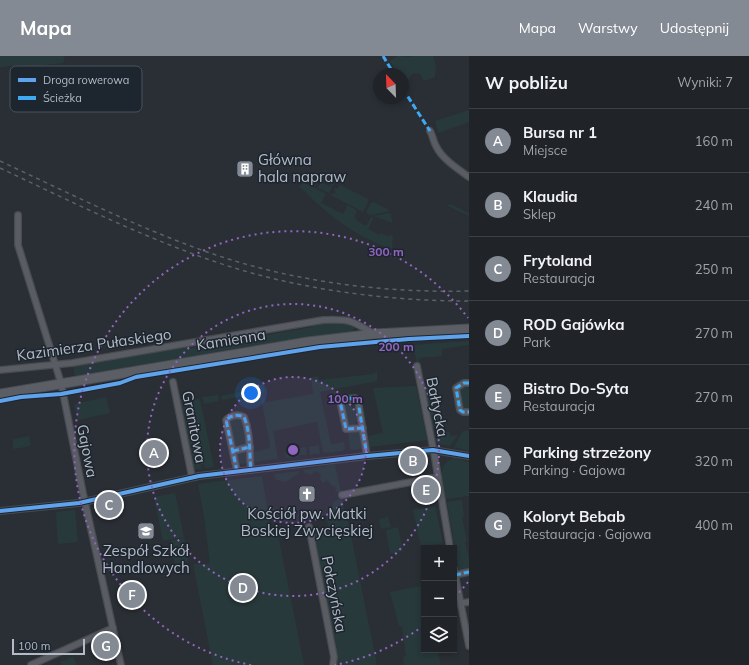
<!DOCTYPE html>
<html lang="pl">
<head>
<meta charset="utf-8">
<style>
  body { margin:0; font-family:Mulish,sans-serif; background:#2d2f34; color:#f1f3f6 }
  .controls { position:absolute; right:12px; bottom:12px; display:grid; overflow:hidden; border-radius:0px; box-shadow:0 2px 6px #0003 }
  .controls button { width:36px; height:36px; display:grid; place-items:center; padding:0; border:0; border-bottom:1px solid #3d4045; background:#202328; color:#f1f3f6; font:20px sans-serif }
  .compass { position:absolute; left:373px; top:12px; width:36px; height:36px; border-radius:50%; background:#202328; box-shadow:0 2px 6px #0003; rotate:337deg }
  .scale { position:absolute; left:12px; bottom:10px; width:73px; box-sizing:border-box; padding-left:4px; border:2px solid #b4bbc6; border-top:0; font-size:11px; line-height:14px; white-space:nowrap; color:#b4bbc6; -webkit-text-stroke:3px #1d252f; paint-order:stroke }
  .you { position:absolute; left:251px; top:337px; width:14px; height:14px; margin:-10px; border:3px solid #fff; border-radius:50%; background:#1a73e8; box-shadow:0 0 0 6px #1a73e833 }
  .badge { display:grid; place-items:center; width:26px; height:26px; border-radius:50%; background:#848a93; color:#fff; font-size:13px; font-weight:700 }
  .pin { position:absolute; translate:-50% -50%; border:2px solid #fff; box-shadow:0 1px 4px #0006 }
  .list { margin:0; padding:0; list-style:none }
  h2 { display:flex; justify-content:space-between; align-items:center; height:52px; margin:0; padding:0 16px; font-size:17px }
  h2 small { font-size:13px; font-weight:400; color:#a2a4a8 }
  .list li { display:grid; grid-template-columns:26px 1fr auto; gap:12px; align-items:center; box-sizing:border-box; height:64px; padding:0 16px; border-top:1px solid #3d4045 }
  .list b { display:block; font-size:15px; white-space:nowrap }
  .list p { margin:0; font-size:13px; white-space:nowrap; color:#a2a4a8 }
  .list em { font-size:13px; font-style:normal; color:#a2a4a8 }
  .icon { flex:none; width:22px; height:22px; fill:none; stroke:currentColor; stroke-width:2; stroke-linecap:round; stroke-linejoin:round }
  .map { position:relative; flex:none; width:469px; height:609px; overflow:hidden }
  header { display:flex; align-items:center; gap:24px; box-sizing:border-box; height:56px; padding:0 20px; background:#848a93; color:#fff }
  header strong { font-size:19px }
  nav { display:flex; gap:22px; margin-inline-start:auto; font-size:14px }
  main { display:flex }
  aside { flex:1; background:#202328 }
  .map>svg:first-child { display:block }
  .green { fill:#28393b }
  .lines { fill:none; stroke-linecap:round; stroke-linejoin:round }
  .street-casing { stroke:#484b50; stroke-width:8 }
  .primary-casing { stroke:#474b52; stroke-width:11 }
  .street { stroke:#595d63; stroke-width:5.5 }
  .primary { stroke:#5b5f65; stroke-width:9 }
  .rail { stroke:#5d6167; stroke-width:1.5; stroke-dasharray:4 4; stroke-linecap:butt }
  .quiet { stroke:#3fa9f5; stroke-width:3; stroke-dasharray:6 3; stroke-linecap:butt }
  .cycleway-casing { stroke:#1d252f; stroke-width:6 }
  .cycleway { stroke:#60a3ed; stroke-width:4 }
  .ring { fill:none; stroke:#9265c2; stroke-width:2; stroke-dasharray:2 4 }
  .labels { text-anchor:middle; stroke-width:3; stroke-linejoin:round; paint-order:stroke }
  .poi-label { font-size:15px; fill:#b4bbc6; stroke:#1d252f }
  .street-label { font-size:15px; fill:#b4bbc6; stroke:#1d252f }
  .key { fill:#1d252f; stroke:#4a525c; stroke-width:1 }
  .key-label { font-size:11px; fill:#b4bbc6 }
  .centre { fill:#9265c2; stroke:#1d252f; stroke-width:2 }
  .ring-label { font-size:12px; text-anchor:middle; font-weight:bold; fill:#9265c2; stroke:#1d252f; stroke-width:3; stroke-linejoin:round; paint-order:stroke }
</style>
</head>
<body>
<header>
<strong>Mapa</strong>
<nav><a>Mapa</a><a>Warstwy</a><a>Udostępnij</a></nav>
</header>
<main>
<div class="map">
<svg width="469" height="609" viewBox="0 0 469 609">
  <rect width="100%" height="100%" fill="#2a2f35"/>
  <g class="green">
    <polygon points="0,0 65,0 63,7 36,10 17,9 0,11"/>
    <polygon points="398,0 411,1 413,0 433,0 436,12 435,21 424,25 420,18 413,17 407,26 404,27 403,18 398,18 390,5"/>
    <polygon points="469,54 469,66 438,77 435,65"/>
    <polygon points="322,119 334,126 329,137 318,132 321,126 330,131 333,126 325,122 324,124 318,120"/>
    <path d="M 304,127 L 326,138 L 321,147 L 343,158 L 348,149 L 357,155 L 354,162 L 356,163 L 356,164 L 364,169 L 367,169 L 371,161 L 375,163 L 373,163 L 368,173 L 380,179 L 381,177 L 387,180 L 393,179 L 392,193 C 355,181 326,157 299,130 Z"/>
    <polygon points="340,129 368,143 368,146 363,156 331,139 332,137 335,138 336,136 334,134 335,132 337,133"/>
    <polygon points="373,146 389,154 390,155 370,159 366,157 370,148"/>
    <polygon points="450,148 469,157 469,160 448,150 448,149"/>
    <polygon points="390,157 393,167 373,160"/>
    <polygon points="337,265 343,265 354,269 354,274 351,276 270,287 75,320 73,310 186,290 187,293 313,271 313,268"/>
    <polygon points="406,280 406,282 327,289 326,287"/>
    <polygon points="469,285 469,289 442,293 442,300 419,302 419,306 417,307 413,289"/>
    <polygon points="377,315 377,325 320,336 331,388 344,386 345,393 343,395 325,397 323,396 317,366 273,375 278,403 253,406 253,396 269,392 270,389 261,342 264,342 266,346 313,338 311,321 318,320 319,324 373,318"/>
    <polygon points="435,325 444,370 432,372 423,327"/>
    <polygon points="261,329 263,330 265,336 222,344 221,340 255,333 255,330"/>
    <polygon points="416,330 427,384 370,391 368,380 383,377 373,332"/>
    <polygon points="466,330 469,332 469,354 465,354 462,351 459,336 462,332"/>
    <polygon points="218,339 219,345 204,348 202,341"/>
    <polygon points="106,341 110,357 78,364 74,348"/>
    <polygon points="183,341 184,344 200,343 214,411 205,412 204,408 201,409 201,413 192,413 180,346 180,344"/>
    <path d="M 347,345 L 351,345 C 357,350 359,362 355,368 L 352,369 L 347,367 C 345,360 342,351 347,345 Z"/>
    <polygon points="241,361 247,390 236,392 229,364"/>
    <polygon points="469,374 469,395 454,391 463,375"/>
    <polygon points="350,375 359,375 362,379 365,393 350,394 348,377"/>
    <polygon points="449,375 451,380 458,379 450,390 438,388 435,383"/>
    <polygon points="29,380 31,389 26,391 13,393 13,383"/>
    <polygon points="319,389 320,398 316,398 316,397 310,399 309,391"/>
    <polygon points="306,391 307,399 298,399 298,401 286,402 285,395"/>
    <polygon points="248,394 248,407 238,408 235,397"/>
    <path d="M 454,402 L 469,406 L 469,440 L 446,443 C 443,428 435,409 454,402 Z"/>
    <polygon points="335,408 341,436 335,436 336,432 331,429 327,424 323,427 320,423 321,418 314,415 312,419 305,417 303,414"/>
    <path d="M 300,415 C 298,419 291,422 286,426 L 277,424 L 275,422 L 274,418 Z"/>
    <polygon points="262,420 271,474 276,469 304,609 213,609 193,508 210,508 204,460 198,428"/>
    <polygon points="175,437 184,481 163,485 154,441"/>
    <polygon points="342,442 344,455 348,465 377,609 336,609 337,599 312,478 329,474 326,459 332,457 331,452 334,447 332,446"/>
    <polygon points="462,444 464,461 462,461 467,485 465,486 469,502 469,514 462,515 459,514 447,446"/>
    <polygon points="435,450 443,487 432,489 433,492 424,492 424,496 422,496 413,454"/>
    <polygon points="75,454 78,486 58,488 56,456"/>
    <polygon points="388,461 391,471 381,473 379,463"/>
    <polygon points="398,471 403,495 390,498 386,474"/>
    <polygon points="184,482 189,505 175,508 170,485"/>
    <polygon points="422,530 424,539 424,594 437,594 441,609 404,609 403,601 406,600 402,571 399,570 390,536"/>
    <polygon points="73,601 77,609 62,609 60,606"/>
  </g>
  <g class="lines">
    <defs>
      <g id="street">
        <path d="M 430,75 C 433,80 433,85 436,90 C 442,103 458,113 469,121"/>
        <polyline points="18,159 18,189 61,327 83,437 121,609"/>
        <polyline points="417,310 434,397 450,492"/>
        <path d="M 0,314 L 72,307 L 323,264 C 350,263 351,264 374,278"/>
        <polyline points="173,326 192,421"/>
        <polyline points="469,327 464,327 456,332 460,354 463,356 469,356"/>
        <polyline points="363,372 346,373 340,345 346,343 355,342 358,345 367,400"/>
        <polyline points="233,395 250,391"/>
        <path d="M 237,415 L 226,364 C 231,359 238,358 244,361 C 251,378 249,396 251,414"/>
        <polyline points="342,439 438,421"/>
        <polyline points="0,455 79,447 199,420 367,400 433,394 469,400"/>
        <polyline points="309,471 334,601 333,609"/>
        <polyline points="454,513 469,590"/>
        <polyline points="455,519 469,516"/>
        <polyline points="461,547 469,546"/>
        <polyline points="31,609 113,572"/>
      </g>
      <polyline id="primary" points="0,338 308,286 375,278 469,273"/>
    </defs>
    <use href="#street" class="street-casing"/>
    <use href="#primary" class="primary-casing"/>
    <use href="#street" class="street"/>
    <use href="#primary" class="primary"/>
    <g class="rail">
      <path d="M 0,105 C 71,138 142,174 216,199 C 297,226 383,237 469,235"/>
      <path d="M 0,112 C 70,145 140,180 213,205 C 294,233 384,245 469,245"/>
    </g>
    <g class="quiet">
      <polyline points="383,0 394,18"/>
      <polyline points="403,33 430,75"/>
      <polyline points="469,327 464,327 456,332 460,354 463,356 469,356"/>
      <polyline points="363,372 346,373 340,345 346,343 355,342 358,345 367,400"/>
      <polyline points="233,395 250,391"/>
      <path d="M 237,415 L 226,364 C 231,359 238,358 244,361 C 251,378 249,396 251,414"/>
      <polyline points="455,519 469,516"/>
    </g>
    <defs>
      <g id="cycleway">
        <polyline points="0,345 21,341 61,338 120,327 136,321 320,291 409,283 469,280"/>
        <polyline points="0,455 79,447 199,420 367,400 433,394 469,400"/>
      </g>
    </defs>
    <use href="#cycleway" class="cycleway-casing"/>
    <use href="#cycleway" class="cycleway"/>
  </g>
  <circle cx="293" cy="394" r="73" fill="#9265c2" fill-opacity=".12"/>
  <g class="ring">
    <circle cx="293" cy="394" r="73"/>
    <circle cx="293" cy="394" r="146"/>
    <path d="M468 526A219 219 0 0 1 454 542M423 570A219 219 0 0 1 335 609M251 609A219 219 0 1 1 468 262"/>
  </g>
  <defs>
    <symbol id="building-square" viewBox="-11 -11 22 22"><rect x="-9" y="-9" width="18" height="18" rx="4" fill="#848a93" stroke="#1d252f"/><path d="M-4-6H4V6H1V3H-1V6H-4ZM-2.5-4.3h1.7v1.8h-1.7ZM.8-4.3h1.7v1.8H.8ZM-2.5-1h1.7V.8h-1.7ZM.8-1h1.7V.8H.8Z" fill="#fff"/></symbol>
    <symbol id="church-square" viewBox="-11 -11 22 22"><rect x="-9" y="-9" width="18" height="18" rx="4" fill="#848a93" stroke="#1d252f"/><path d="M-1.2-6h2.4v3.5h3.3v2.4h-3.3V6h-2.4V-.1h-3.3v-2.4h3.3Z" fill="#fff"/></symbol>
    <symbol id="school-square" viewBox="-11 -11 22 22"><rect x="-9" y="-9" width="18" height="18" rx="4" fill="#848a93" stroke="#1d252f"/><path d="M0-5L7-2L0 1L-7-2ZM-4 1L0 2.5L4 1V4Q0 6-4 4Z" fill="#fff"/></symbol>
  </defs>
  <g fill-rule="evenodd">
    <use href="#building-square" x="235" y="103" width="20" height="20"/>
    <use href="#church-square" x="297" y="428" width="20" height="20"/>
    <use href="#school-square" x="136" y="465" width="20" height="20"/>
  </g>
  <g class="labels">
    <g class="poi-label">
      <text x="258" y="109" text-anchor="start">Główna<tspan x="258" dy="17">hala napraw</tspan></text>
      <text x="307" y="463">Kościół pw. Matki<tspan x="307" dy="17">Boskiej Zwycięskiej</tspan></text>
      <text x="146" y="500">Zespół Szkół<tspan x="146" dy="17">Handlowych</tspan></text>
    </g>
    <g class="street-label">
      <text transform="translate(231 284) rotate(-9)" y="5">Kamienna</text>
      <text transform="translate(94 289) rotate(-8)" y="5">Kazimierza Pułaskiego</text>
      <text transform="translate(437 351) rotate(79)" y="5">Bałtycka</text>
      <text transform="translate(194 371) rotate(79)" y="5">Granitowa</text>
      <text transform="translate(87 395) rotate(79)" y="5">Gajowa</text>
      <text transform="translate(334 538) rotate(79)" y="5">Połczyńska</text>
    </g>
  </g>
  <rect x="10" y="10" width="132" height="46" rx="6" class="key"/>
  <rect x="18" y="22" width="18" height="4" fill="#60a3ed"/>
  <rect x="18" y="40" width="18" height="4" fill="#3fa9f5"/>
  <g class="key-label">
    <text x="43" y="28">Droga rowerowa</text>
    <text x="43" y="46">Ścieżka</text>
  </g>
  <circle cx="293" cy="394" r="6" class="centre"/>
  <g class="ring-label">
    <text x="386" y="200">300 m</text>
    <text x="396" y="295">200 m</text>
    <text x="345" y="347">100 m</text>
  </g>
</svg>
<div class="controls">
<button>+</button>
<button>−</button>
<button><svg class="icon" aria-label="layers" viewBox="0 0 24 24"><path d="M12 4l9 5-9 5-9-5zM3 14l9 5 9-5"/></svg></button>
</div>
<svg class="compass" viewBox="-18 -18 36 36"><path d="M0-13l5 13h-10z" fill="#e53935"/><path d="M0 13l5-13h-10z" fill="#a2a4a8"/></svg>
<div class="scale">100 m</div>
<div class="you"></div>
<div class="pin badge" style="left:154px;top:397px">A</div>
<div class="pin badge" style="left:413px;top:405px">B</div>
<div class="pin badge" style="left:109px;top:449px">C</div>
<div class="pin badge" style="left:243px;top:532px">D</div>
<div class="pin badge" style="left:426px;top:434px">E</div>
<div class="pin badge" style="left:132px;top:539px">F</div>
<div class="pin badge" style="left:106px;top:590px">G</div>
</div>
<aside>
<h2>W pobliżu<small>Wyniki: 7</small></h2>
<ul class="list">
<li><span class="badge">A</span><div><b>Bursa nr 1</b><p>Miejsce</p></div><em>160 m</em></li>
<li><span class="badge">B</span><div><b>Klaudia</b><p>Sklep</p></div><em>240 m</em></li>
<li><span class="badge">C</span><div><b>Frytoland</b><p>Restauracja</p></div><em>250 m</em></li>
<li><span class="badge">D</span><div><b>ROD Gajówka</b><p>Park</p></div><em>270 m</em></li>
<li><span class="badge">E</span><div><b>Bistro Do-Syta</b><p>Restauracja</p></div><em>270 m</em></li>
<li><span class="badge">F</span><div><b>Parking strzeżony</b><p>Parking · Gajowa</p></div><em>320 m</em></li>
<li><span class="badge">G</span><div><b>Koloryt Bebab</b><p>Restauracja · Gajowa</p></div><em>400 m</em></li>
</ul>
</aside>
</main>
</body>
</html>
